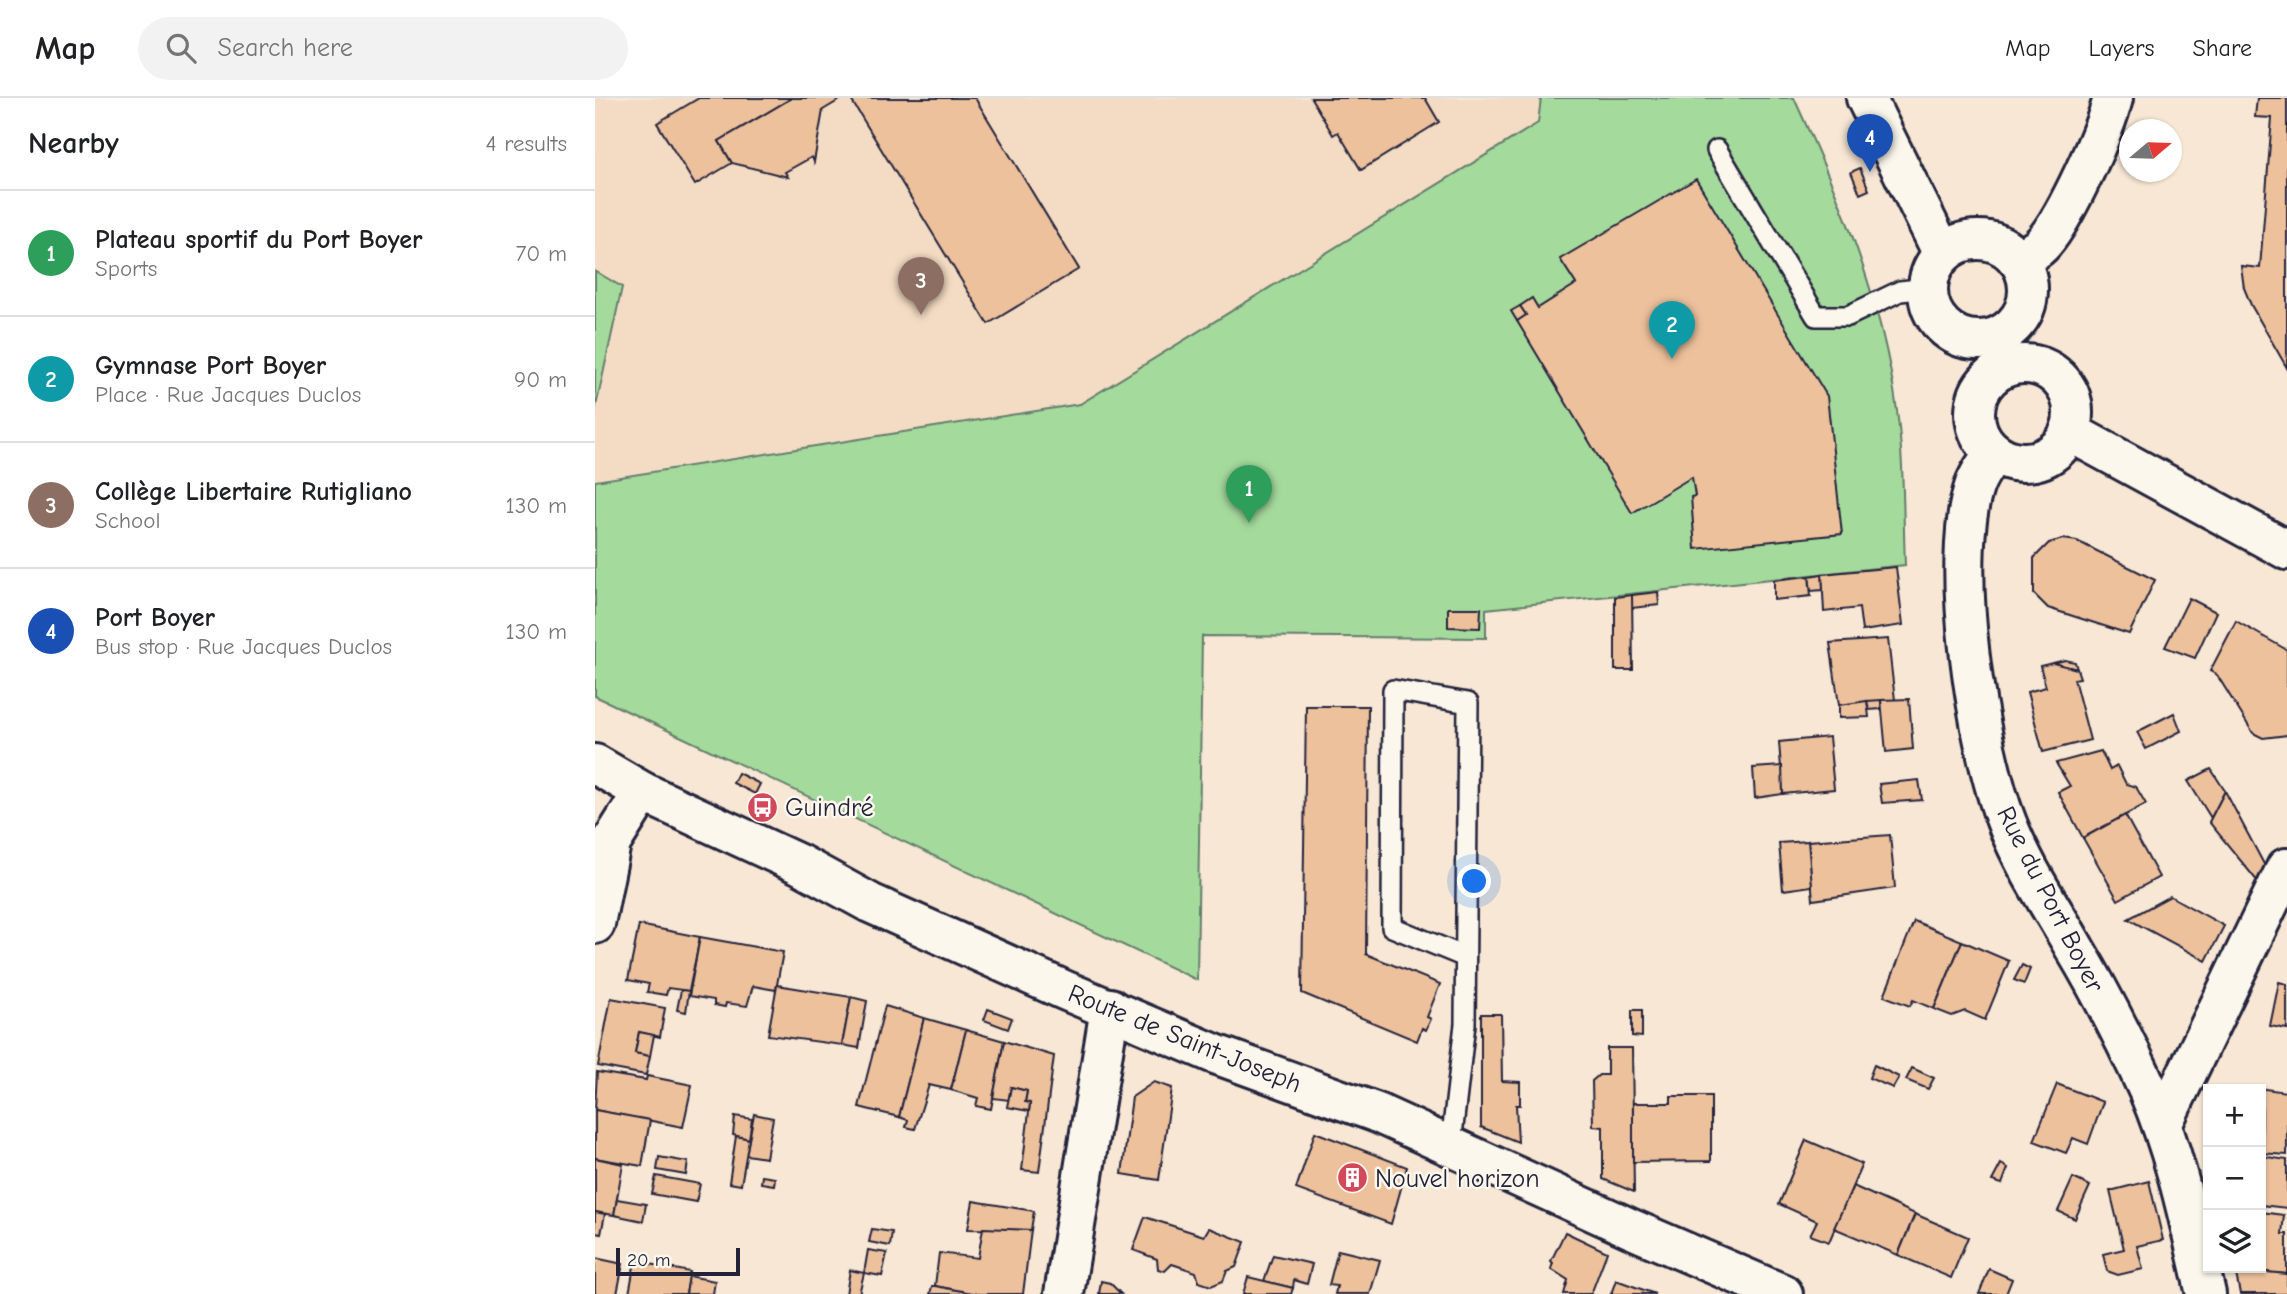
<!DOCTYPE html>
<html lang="en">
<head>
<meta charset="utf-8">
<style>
  body { margin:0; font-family:"Comic Neue",sans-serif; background:#f2f2f2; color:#202124 }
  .controls { position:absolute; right:21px; bottom:21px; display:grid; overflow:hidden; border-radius:0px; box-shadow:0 2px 5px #0004 }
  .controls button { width:63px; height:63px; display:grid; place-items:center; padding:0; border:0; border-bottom:2px solid #e0e0e0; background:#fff; color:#202124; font:35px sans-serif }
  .compass { position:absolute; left:1524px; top:21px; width:63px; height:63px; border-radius:50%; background:#fff; box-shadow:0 2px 5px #0004; rotate:71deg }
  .scale { position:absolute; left:21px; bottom:18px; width:124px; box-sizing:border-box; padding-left:7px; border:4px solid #22223b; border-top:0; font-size:19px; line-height:24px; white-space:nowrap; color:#22223b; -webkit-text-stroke:5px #fbf7ec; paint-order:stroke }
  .you { position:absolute; left:880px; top:784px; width:24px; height:24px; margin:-18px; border:5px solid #fff; border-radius:50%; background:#1a73e8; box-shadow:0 0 0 10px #1a73e833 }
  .badge { display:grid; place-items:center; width:46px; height:46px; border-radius:50%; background:#111827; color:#fff; font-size:23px; font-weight:700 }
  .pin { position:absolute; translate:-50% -58px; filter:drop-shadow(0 2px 4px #0008) }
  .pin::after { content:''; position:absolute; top:37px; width:24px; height:21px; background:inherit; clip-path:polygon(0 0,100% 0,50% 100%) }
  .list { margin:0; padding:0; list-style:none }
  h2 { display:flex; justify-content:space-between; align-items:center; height:91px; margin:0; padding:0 28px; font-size:30px }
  h2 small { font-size:23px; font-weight:400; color:#757577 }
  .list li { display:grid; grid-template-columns:46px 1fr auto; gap:21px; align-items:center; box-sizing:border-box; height:126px; padding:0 28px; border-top:2px solid #e0e0e0 }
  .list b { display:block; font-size:26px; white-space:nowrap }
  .list p { margin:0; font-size:23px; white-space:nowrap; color:#757577 }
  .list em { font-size:23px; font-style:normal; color:#757577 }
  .icon { flex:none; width:38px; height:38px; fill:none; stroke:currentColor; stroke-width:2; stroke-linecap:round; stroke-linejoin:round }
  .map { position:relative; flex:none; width:1692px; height:1196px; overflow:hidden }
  header { display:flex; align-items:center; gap:42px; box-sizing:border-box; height:98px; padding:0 35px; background:#fff; border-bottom:2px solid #e0e0e0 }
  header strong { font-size:33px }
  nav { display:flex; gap:38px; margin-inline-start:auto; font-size:24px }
  .search { width:490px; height:63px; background:#f2f2f2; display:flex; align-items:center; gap:18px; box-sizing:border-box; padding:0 24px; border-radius:38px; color:#757577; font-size:26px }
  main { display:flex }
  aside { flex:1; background:#fff }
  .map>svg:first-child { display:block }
  .built { fill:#f4dcc4 }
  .green { fill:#a5da9d; stroke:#647e6c; stroke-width:2 }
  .building { fill:#eec19d; stroke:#22223b; stroke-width:2 }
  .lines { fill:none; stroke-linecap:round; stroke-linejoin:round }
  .service-casing { stroke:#22223b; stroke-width:24 }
  .minor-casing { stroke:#22223b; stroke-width:44 }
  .tertiary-casing { stroke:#22223b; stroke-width:44 }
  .service { stroke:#fbf7ec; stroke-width:19 }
  .minor { stroke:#fbf7ec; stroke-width:38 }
  .tertiary { stroke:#fbf7ec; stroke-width:38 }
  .labels { text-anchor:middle; stroke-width:5; stroke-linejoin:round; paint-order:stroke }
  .poi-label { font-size:26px; fill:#22223b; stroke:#fbf7ec; text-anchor:start }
  .street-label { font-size:26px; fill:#22223b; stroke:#fbf7ec }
</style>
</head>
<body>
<header>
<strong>Map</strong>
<div class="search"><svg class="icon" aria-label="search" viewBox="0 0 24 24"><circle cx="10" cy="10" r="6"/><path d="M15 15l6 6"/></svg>Search here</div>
<nav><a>Map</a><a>Layers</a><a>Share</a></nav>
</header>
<main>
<aside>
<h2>Nearby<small>4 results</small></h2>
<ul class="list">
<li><span class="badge" style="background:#2e9e5b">1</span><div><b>Plateau sportif du Port Boyer</b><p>Sports</p></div><em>70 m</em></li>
<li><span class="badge" style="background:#0f9aa8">2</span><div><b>Gymnase Port Boyer</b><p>Place · Rue Jacques Duclos</p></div><em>90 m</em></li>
<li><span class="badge" style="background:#8d6e63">3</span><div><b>Collège Libertaire Rutigliano</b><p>School</p></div><em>130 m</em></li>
<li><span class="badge" style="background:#1a4fb4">4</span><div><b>Port Boyer</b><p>Bus stop · Rue Jacques Duclos</p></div><em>130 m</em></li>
</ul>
</aside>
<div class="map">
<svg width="1692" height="1196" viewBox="0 0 1692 1196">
  <rect width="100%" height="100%" fill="#f7e7d4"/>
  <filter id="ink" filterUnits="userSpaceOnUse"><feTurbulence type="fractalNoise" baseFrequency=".0143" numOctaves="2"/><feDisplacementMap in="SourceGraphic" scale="14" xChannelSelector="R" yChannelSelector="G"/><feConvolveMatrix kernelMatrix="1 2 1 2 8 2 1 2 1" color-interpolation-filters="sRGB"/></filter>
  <g filter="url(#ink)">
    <polygon class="built" points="0,0 946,0 943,25 485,306 0,383 0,313 27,189 0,173"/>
    <g class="green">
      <path d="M 946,0 L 1199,0 C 1246,103 1287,199 1302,313 C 1309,363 1308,416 1310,467 L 891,511 L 891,540 L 607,538 L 602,882 L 0,598 L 0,383 L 485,306 L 943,25 Z"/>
      <polygon points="0,173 27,189 0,313"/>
    </g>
    <g class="building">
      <polygon points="104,0 197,0 124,43 137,65 100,87 62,25"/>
      <polygon points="197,0 248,0 228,12 219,64 217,59 190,74 193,79 137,65 124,43"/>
      <polygon points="255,0 380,0 484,171 393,226"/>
      <polygon points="716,0 830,0 844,24 766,72 743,34 738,37"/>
      <polygon points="1662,0 1692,0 1692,270 1656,207 1649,190 1646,168 1665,170 1677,20 1660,19"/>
      <polygon points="1265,70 1274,92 1265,96 1256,74"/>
      <polygon points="1101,81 1232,298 1247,436 1100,451 1096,399 1100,398 1097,379 1037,415 922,223 931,217 925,208 937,200 943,210 981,186 965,161"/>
      <polygon points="925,208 931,217 922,223 916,213"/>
      <polygon points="1468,441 1482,443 1560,482 1534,536 1453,510 1439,496 1439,460 1454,445"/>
      <polygon points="1301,469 1308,527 1267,533 1264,510 1229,514 1227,476"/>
      <polygon points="1227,476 1228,492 1216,493 1214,478"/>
      <polygon points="1214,478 1216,498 1179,502 1179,482"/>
      <polygon points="1063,494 1064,507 1037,510 1037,497"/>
      <polygon points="1037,497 1038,572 1020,572 1020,499"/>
      <polygon points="1594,500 1621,514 1600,560 1570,549"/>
      <polygon points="853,510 886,510 885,530 853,529"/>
      <polygon points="1641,523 1692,552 1692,637 1668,640 1658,635 1622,577 1615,573"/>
      <polygon points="1293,541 1300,602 1244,607 1235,545"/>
      <polygon points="1470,562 1480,564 1482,571 1458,565"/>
      <polygon points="1458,565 1482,571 1485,580 1479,581 1495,642 1448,654 1432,594 1451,589 1445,568"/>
      <polygon points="1314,601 1318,651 1291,654 1286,602"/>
      <polygon points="1286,602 1286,611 1274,612 1272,603"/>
      <polygon points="1272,603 1274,619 1244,620 1244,607"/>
      <polygon points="711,608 773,608 771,856 845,886 832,919 836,921 831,932 827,930 822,943 707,895"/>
      <polygon points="1579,615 1586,633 1551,651 1542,634"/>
      <polygon points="1234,639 1239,691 1188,696 1184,644"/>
      <polygon points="1506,653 1515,672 1522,668 1531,686 1541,689 1551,706 1488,740 1463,694 1475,688 1461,665"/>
      <polygon points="1187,668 1188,696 1160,700 1158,670"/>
      <polygon points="1616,671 1630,693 1616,720 1593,683"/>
      <polygon points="143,675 165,686 160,696 138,685"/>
      <polygon points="1324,682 1327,702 1287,705 1284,686"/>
      <polygon points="1630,693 1671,770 1663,784 1614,724"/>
      <polygon points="1530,717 1564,779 1523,802 1488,740"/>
      <polygon points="1295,737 1300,790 1218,802 1213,743"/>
      <polygon points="1213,743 1217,788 1188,792 1184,745"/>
      <polygon points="1575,798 1629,828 1611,863 1533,821"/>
      <polygon points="1319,823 1367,843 1339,911 1318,902 1315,908 1289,898"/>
      <polygon points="44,827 105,839 94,893 73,890 71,897 52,894 54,886 33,882"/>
      <polygon points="105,839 188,854 181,892 158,888 152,908 131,905 130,909 119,907 119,902 94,898"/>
      <polygon points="1367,843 1414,863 1390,922 1370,913 1357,918 1339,911"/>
      <polygon points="1427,867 1435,871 1429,886 1419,882"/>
      <polygon points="1684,884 1692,886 1692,931 1675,928"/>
      <polygon points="182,887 256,899 247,947 173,937"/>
      <polygon points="86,892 94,893 91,914 82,912"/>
      <polygon points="256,899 272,903 264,950 247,947"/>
      <polygon points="16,900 70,910 65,939 44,934 40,955 55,958 51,977 3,968"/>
      <polygon points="290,908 329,920 304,1019 264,1009"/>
      <polygon points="393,911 417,920 413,931 389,922"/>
      <polygon points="1037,912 1047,912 1047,939 1037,938"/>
      <polygon points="886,916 906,916 907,983 925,984 925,1007 921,1007 923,1044 886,1029"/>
      <polygon points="329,920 371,932 356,992 334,987 320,1031 311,1029 313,1022 304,1019"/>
      <polygon points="371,932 409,943 396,1011 381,1008 383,1000 356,992"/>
      <polygon points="44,934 59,937 55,958 40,955"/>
      <polygon points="409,943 459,958 444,1074 427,1072 435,1005 430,1004 432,993 416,989 414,1002 398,1000"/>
      <polygon points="1012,950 1037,950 1039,1094 1008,1081 1008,1029 998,1028 997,983 1004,977 1012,977"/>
      <polygon points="1279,967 1304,979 1298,990 1274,980"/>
      <polygon points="1317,970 1339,980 1333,991 1311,982"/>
      <polygon points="2,974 51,982 52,978 97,987 88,1029 0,1012"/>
      <polygon points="559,984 577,990 564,1082 527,1076 537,999"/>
      <polygon points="1462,986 1508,1004 1493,1046 1478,1040 1471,1055 1439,1043"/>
      <polygon points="416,989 432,993 430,1004 435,1005 434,1013 412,1009"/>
      <polygon points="1663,990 1692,994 1692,1057 1666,1055 1667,1013"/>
      <polygon points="1076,998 1116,998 1116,1063 1038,1064 1038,1005 1076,1005"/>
      <polygon points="0,1012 55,1022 47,1068 0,1060"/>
      <polygon points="159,1016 178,1020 171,1060 151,1057"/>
      <polygon points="140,1018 157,1021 154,1041 138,1037"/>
      <polygon points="720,1034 812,1069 796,1126 701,1091"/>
      <polygon points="141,1038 154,1041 146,1087 134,1085"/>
      <polygon points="1211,1042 1267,1066 1234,1144 1215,1137 1222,1123 1184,1106"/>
      <polygon points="1666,1058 1692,1062 1692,1110 1666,1107"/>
      <polygon points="64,1059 93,1064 91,1077 62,1072"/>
      <polygon points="0,1060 28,1066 19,1117 0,1114"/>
      <polygon points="1406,1066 1413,1070 1407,1086 1397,1083"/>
      <polygon points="61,1078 105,1086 101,1104 57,1096"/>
      <polygon points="167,1078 180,1080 179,1087 166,1085"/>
      <polygon points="1478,1080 1495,1088 1480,1121 1463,1113"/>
      <polygon points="1554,1083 1568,1142 1542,1148 1548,1171 1523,1177 1512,1173 1508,1156 1529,1151 1515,1093"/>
      <polygon points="1258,1088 1320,1116 1303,1157 1239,1130"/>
      <polygon points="22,1101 51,1106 48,1123 19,1117"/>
      <polygon points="378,1103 439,1113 436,1132 373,1131"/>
      <polygon points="0,1114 10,1116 6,1136 0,1135"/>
      <polygon points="1666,1114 1689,1117 1687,1136 1692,1136 1692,1176 1654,1173 1654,1170 1666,1170"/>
      <polygon points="1320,1116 1373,1139 1356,1180 1303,1157"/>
      <polygon points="550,1119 609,1138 614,1130 650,1144 641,1169 632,1173 628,1183 616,1188 604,1184 601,1174 577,1166 570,1173 563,1171 562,1161 538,1152"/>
      <polygon points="388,1130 436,1132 428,1196 382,1196 340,1188 344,1155 383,1160"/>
      <polygon points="277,1131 297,1134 295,1148 274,1144"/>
      <polygon points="970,1134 1012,1154 996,1196 969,1196 973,1182 956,1171 958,1165 956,1163"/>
      <polygon points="273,1152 292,1155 287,1178 269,1175"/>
      <polygon points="743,1152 785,1162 775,1196 740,1196 742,1188 734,1187"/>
      <polygon points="678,1157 717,1166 712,1186 699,1182 698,1190 669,1183"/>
      <polygon points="0,1160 28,1166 22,1196 0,1196"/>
      <polygon points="40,1163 95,1174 91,1196 34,1196"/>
      <polygon points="1394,1171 1417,1181 1411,1196 1384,1196"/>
      <polygon points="1640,1171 1692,1176 1692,1196 1645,1196"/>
      <polygon points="255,1172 269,1175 264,1196 251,1196"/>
      <polygon points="94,1178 120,1183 118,1196 91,1196"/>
      <polygon points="653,1179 698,1190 696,1196 648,1196"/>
      <polygon points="1021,1182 1060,1196 1016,1196"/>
      <polygon points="506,1183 515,1185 526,1196 504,1196"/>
      <polygon points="337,1188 340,1188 382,1196 335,1196"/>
    </g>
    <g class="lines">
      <defs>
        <g id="service">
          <polyline points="1122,52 1221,218 1253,218 1305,193 1334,190"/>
          <polyline points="856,1046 870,926 873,605 798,592 797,829 870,859"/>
        </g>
        <g id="minor">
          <path d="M 1421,160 C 1431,157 1441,154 1449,144 C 1471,119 1510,33 1518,0"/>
          <path d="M 1399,354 C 1393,364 1384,375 1380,386 C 1353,463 1382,650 1412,725 C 1429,769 1457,810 1480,851 C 1507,896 1531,944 1553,992 C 1581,1057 1595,1127 1611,1196"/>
          <polyline points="0,826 16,745 48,694"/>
          <polyline points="1567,1027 1691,770"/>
          <polyline points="469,1196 515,910"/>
        </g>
        <g id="tertiary">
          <polyline points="1271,0 1348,156"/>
          <circle cx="1383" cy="192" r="50"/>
          <circle cx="1429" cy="315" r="49"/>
          <polyline points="1475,334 1692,452"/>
          <polyline points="0,666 48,694 204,766 275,805 469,892 620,956 780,1014 1037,1131 1188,1196"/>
        </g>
      </defs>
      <use href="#service" class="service-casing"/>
      <use href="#minor" class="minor-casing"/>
      <use href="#tertiary" class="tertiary-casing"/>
      <use href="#service" class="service"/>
      <use href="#minor" class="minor"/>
      <use href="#tertiary" class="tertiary"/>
    </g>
  </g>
  <defs>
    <symbol id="bus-disc" viewBox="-11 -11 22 22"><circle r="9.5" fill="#d1495b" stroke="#fbf7ec"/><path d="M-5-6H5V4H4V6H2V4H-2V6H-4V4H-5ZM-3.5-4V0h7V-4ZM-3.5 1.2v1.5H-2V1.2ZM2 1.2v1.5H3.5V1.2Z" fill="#fff"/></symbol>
    <symbol id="building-disc" viewBox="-11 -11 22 22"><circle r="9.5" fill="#d1495b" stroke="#fbf7ec"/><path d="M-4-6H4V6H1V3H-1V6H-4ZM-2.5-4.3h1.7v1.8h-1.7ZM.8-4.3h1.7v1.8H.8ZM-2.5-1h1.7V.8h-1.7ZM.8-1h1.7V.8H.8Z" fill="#fff"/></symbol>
  </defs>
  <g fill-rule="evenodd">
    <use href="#bus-disc" x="150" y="692" width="35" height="35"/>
    <use href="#building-disc" x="740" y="1062" width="35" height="35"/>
  </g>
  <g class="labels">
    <g class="poi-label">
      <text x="190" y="718">Guindré</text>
      <text x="780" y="1089">Nouvel horizon</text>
    </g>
    <g class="street-label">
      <text transform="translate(1456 801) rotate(63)" y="9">Rue du Port Boyer</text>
      <text transform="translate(590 940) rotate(22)" y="9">Route de Saint-Joseph</text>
    </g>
  </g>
</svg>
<div class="controls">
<button>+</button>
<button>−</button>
<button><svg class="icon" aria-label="layers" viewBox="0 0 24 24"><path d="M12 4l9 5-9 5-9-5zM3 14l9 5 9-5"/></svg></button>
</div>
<svg class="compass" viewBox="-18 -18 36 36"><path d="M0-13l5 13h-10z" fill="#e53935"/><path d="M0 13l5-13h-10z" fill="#757577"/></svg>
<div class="scale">20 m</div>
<div class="you"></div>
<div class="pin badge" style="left:654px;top:425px;background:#2e9e5b">1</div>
<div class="pin badge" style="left:1077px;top:261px;background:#0f9aa8">2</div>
<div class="pin badge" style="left:326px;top:217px;background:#8d6e63">3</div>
<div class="pin badge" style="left:1275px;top:74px;background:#1a4fb4">4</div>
</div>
</main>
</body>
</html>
